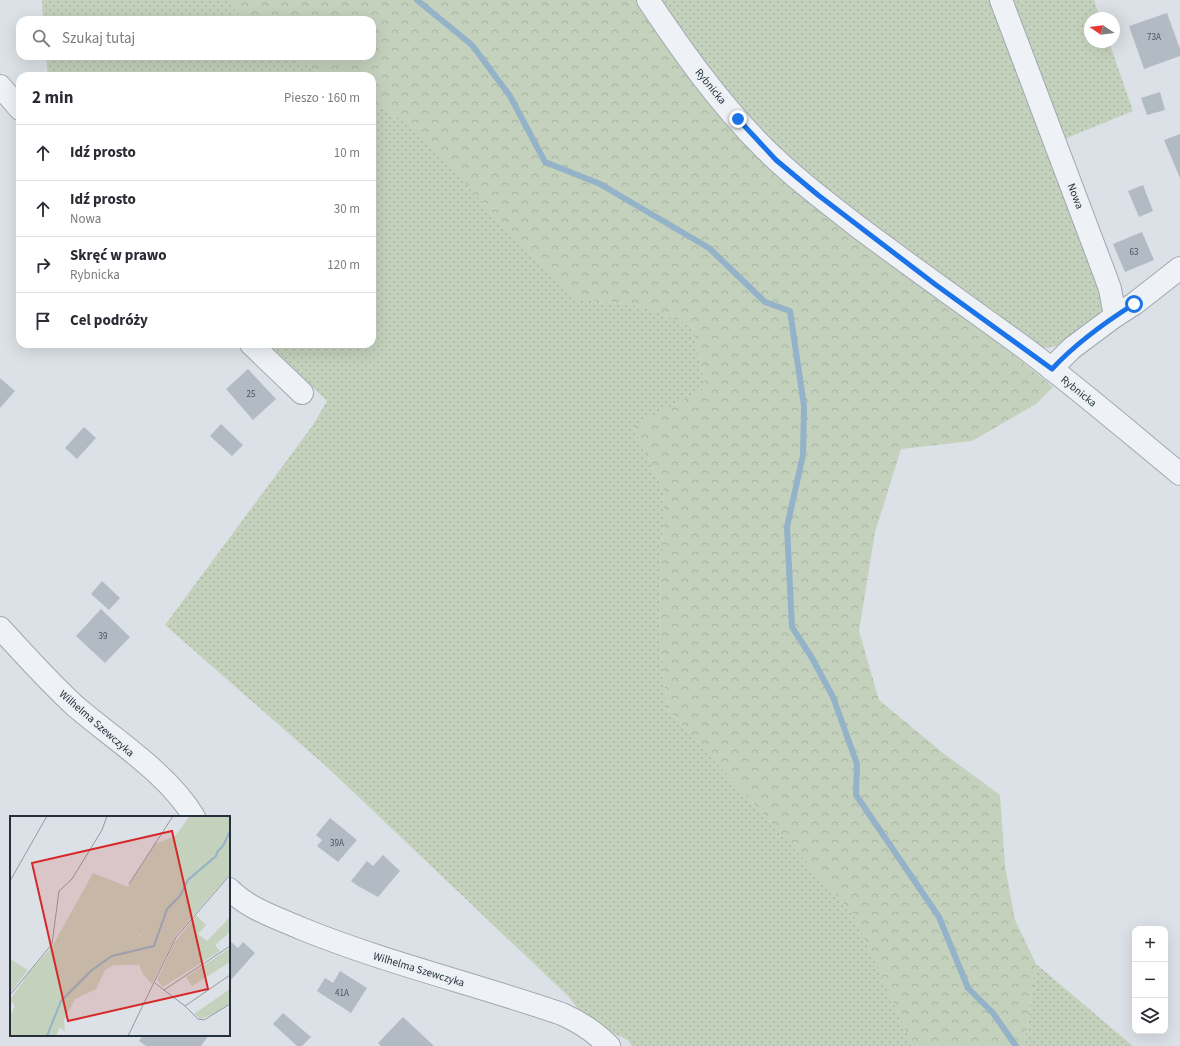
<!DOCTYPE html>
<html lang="pl">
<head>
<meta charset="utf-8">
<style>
  body { margin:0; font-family:"Source Sans 3",sans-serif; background:#f7f7f7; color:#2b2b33 }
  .controls { position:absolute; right:12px; bottom:12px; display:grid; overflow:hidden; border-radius:8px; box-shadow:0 4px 16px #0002 }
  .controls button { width:36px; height:36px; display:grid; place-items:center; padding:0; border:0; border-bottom:1px solid #e1e1e2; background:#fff; color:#2b2b33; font:20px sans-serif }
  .compass { position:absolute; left:1084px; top:12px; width:36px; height:36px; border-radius:50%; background:#fff; box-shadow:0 4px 16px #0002; rotate:283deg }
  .stop { position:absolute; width:12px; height:12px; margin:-9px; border:3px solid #1a73e8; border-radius:50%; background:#fff }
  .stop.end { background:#1a73e8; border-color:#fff; box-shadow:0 1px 4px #0008 }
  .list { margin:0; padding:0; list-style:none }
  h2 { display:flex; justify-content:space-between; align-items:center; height:52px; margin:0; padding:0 16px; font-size:17px }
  h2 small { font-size:13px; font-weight:400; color:#7c7c81 }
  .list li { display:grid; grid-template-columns:26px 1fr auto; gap:12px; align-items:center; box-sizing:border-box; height:56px; padding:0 16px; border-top:1px solid #e1e1e2 }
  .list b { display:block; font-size:15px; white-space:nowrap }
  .list p { margin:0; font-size:13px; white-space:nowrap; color:#7c7c81 }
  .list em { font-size:13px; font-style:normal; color:#7c7c81 }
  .icon { flex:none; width:22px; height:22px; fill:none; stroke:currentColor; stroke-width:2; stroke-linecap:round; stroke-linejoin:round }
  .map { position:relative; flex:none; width:1180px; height:1046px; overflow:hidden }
  .search { position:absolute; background:#fff; box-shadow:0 4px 16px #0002; left:16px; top:16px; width:360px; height:44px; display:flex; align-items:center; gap:10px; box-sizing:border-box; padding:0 14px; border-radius:12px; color:#7c7c81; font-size:15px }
  .panel { position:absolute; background:#fff; box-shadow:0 4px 16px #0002; left:16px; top:72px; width:360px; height:276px; border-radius:12px }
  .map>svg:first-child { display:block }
  .grass { fill:url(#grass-dots) }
  .forest { fill:url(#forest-crowns) }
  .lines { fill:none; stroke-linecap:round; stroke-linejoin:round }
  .stream { stroke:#94b3c9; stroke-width:6 }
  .building { fill:#b2bbc3 }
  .minor-casing { stroke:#a1a8b0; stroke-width:24 }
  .minor { stroke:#eef1f5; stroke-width:22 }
  .route { stroke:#1a73e8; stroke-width:5 }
  .labels { text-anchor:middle; stroke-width:4; stroke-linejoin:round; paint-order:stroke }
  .number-label { font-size:9px; fill:#48535e }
  .street-label { font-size:11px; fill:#25303d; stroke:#eaf0f4 }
  .inset-river { fill:none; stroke:#94b3c9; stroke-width:2 }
  .inset-road { fill:none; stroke:#929aa2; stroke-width:1 }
  .view { fill:#d62828; fill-opacity:0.15; stroke:#d62828; stroke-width:2 }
  .inset-edge { fill:none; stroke:#25303d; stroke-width:2 }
</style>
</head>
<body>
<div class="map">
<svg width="1180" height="1046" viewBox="0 0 1180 1046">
  <defs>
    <pattern id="grass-dots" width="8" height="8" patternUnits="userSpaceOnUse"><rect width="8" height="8" fill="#c4d1bc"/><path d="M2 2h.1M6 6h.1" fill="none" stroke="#a8b4a2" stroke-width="1.8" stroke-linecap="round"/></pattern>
    <pattern id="forest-crowns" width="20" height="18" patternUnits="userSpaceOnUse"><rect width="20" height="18" fill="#c4d1bc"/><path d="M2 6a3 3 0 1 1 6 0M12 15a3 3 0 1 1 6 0" fill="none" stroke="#a8b4a2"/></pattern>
  </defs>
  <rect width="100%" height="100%" fill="#dbe1e6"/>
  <g class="grass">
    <polygon points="42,0 226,0 243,20 43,20"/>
    <polygon points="660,0 994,0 1102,296 1102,309 1095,319 1061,346 1042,348 902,249 798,167 753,122 700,57"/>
    <polygon points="1012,0 1094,0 1100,18 1090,18 1090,42 1109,42 1133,111 1062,140"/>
    <polygon points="46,56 289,56 325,76 48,76"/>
    <polygon points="372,103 414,126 501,223 574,298 641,306 692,326 706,388 633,427 664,492 659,635 667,708 853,914 913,1046 632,1046 628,1040 589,1022 568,996 327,767 165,625 313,425 327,401 269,344 372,344"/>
    <polygon points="1036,964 1133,1046 1024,1046"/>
  </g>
  <polygon class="forest" points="226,0 637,0 848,232 1004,347 1053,387 1036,404 972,441 901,449 875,532 859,631 879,700 943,753 1000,795 1005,866 1015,920 1036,964 1024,1046 913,1046 853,914 667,708 659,635 664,492 633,427 706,388 692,326 641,306 574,298 501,223 414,126 372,103 372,76 325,76 289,56 372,56 372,20 243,20"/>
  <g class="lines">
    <polyline class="stream" points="417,0 472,45 510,96 545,162 600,184 709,248 765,302 790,311 804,406 803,455 787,527 792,627 812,658 833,697 857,764 856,795 939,917 968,988 993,1013 1016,1046"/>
  </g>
  <g class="building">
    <polygon points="1167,13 1180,49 1180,56 1144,69 1129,26"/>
    <polygon points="1160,92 1165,110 1147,115 1141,98"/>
    <polygon points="1180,134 1180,178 1164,140"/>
    <polygon points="1143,185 1153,211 1139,217 1128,191"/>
    <polygon points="1142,232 1154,260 1125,272 1113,244"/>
    <polygon points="248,369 276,399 253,420 226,389"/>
    <polygon points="0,378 15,391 0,408"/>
    <polygon points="221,424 243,445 232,456 210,436"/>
    <polygon points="84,427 96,438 77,459 65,448"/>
    <polygon points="102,581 120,598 109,610 91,594"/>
    <polygon points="101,609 130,637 105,663 76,636"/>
    <polygon points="330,818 357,840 338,862 317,846 322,840 316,835"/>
    <polygon points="383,855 400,871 378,897 358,886 351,881 367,861 373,866"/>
    <polygon points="229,940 238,948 243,942 255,953 229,982"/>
    <polygon points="340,971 367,988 351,1013 317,991 325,978 333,983"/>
    <polygon points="283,1013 311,1037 302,1046 297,1046 273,1024"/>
    <polygon points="403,1017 434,1046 381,1046 378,1043"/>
    <polygon points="143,1035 209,1035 201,1046 146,1046 139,1041"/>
  </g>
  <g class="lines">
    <defs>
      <g id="minor">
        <path d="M 648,0 C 683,52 719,103 763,147 C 792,176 825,201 857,226 C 913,268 970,308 1026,349 C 1079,389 1129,432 1180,474"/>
        <polyline points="1001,0 1105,275 1110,289 1115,316 1072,348 1051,369"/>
        <polyline points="0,86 20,109"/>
        <polyline points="1115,316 1134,304 1180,268"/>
        <polyline points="251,344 302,393"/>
        <path d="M 0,628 C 24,654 48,681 74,705 C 113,739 168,773 194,817"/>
        <path d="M 229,889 C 249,909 275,917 300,928 C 386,963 475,984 562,1014 C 580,1022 595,1032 609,1046"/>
      </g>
    </defs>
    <use href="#minor" class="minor-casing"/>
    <use href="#minor" class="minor"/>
  </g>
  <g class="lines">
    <path class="route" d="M 738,119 L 776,160 L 818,195 L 936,285 L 1052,369 C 1076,343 1104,323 1134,304"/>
  </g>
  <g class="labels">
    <g class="number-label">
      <text x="1154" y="40">73A</text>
      <text x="1134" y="255">63</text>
      <text x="251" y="397">25</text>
      <text x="103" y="639">39</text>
      <text x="337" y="846">39A</text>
      <text x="342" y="996">41A</text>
    </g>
    <g class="street-label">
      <text transform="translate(711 86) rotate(51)" y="4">Rybnicka</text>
      <text transform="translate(1076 196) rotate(69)" y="4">Nowa</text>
      <text transform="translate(1079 391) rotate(39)" y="4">Rybnicka</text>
      <text transform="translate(97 723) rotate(41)" y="4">Wilhelma Szewczyka</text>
      <text transform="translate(419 969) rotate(17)" y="4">Wilhelma Szewczyka</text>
    </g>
  </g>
  <g transform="translate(10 816)">
    <rect width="220" height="220" fill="#dbe1e6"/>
    <path d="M 180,0 L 220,0 L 220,11 L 198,26 L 189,23 L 164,51 L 157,74 L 140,101 L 139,118 L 132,121 L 124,113 L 116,119 L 88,126 L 66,157 L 48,171 L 42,185 L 65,183 L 54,204 L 55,216 L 50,211 L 46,220 L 0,220 L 0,200 L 5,190 L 0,184 L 20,155 L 42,131 L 83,57 L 118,71 L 145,28 L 165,20 ZM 186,99 L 196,109 L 188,118 L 197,125 L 220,101 L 220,116 L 205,129 L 210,135 L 153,171 L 147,164 L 164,127 ZM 220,132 L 220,146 L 182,170 L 176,161 ZM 0,143 L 18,154 L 0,177 ZM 220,173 L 220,187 L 207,196 L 191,203 L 184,198 Z" fill="#c4d1bc"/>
    <path d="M 220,11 L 219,59 L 166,119 L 142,168 L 133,158 L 129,149 L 104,149 L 95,154 L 86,173 L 65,183 L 42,185 L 48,171 L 66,157 L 88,126 L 116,119 L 124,113 L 131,121 L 139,118 L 139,101 L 157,74 L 164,51 L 189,23 L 198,26 ZM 30,178 L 33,179 L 33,191 L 26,211 L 10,207 Z" fill="#c4d1bc"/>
    <path class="inset-river" d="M 37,220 L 51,185 L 82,154 L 102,140 L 144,130 L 157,93 L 170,80 L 178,64 L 206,40 L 207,36 L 213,30 L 220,15"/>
    <path class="inset-road" d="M 0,65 L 37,0M 119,68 L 163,0M 145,167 L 154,174 L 220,130M 154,174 L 175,190 L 220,159M 0,179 L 42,128 L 49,75 L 62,63 L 92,14 L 97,0M 175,190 L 188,203 L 194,204 L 220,188M 118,220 L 166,121 L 220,59"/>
    <path class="view" d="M 162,15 L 198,173 L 58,205 L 22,47 Z"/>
    <rect width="220" height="220" class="inset-edge"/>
  </g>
</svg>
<div class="controls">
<button>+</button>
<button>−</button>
<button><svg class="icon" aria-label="layers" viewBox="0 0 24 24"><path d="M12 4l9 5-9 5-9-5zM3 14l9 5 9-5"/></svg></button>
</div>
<svg class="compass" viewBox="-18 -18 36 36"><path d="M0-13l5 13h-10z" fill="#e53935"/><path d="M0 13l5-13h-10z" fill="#7c7c81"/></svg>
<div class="stop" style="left:1134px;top:304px"></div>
<div class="stop end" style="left:738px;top:119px"></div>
<div class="search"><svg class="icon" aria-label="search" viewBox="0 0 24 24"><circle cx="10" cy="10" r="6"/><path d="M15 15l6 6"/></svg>Szukaj tutaj</div>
<section class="panel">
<h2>2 min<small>Pieszo · 160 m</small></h2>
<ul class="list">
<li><svg class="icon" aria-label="ahead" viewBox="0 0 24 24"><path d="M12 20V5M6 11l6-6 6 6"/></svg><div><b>Idź prosto</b></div><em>10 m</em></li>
<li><svg class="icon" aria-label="ahead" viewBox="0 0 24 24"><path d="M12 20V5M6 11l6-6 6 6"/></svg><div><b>Idź prosto</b><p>Nowa</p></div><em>30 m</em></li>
<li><svg class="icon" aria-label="right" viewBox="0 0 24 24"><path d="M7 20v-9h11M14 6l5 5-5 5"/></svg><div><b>Skręć w prawo</b><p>Rybnicka</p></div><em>120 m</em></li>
<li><svg class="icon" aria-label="arrive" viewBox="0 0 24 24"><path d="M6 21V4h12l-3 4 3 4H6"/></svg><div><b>Cel podróży</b></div></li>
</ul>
</section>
</div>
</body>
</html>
